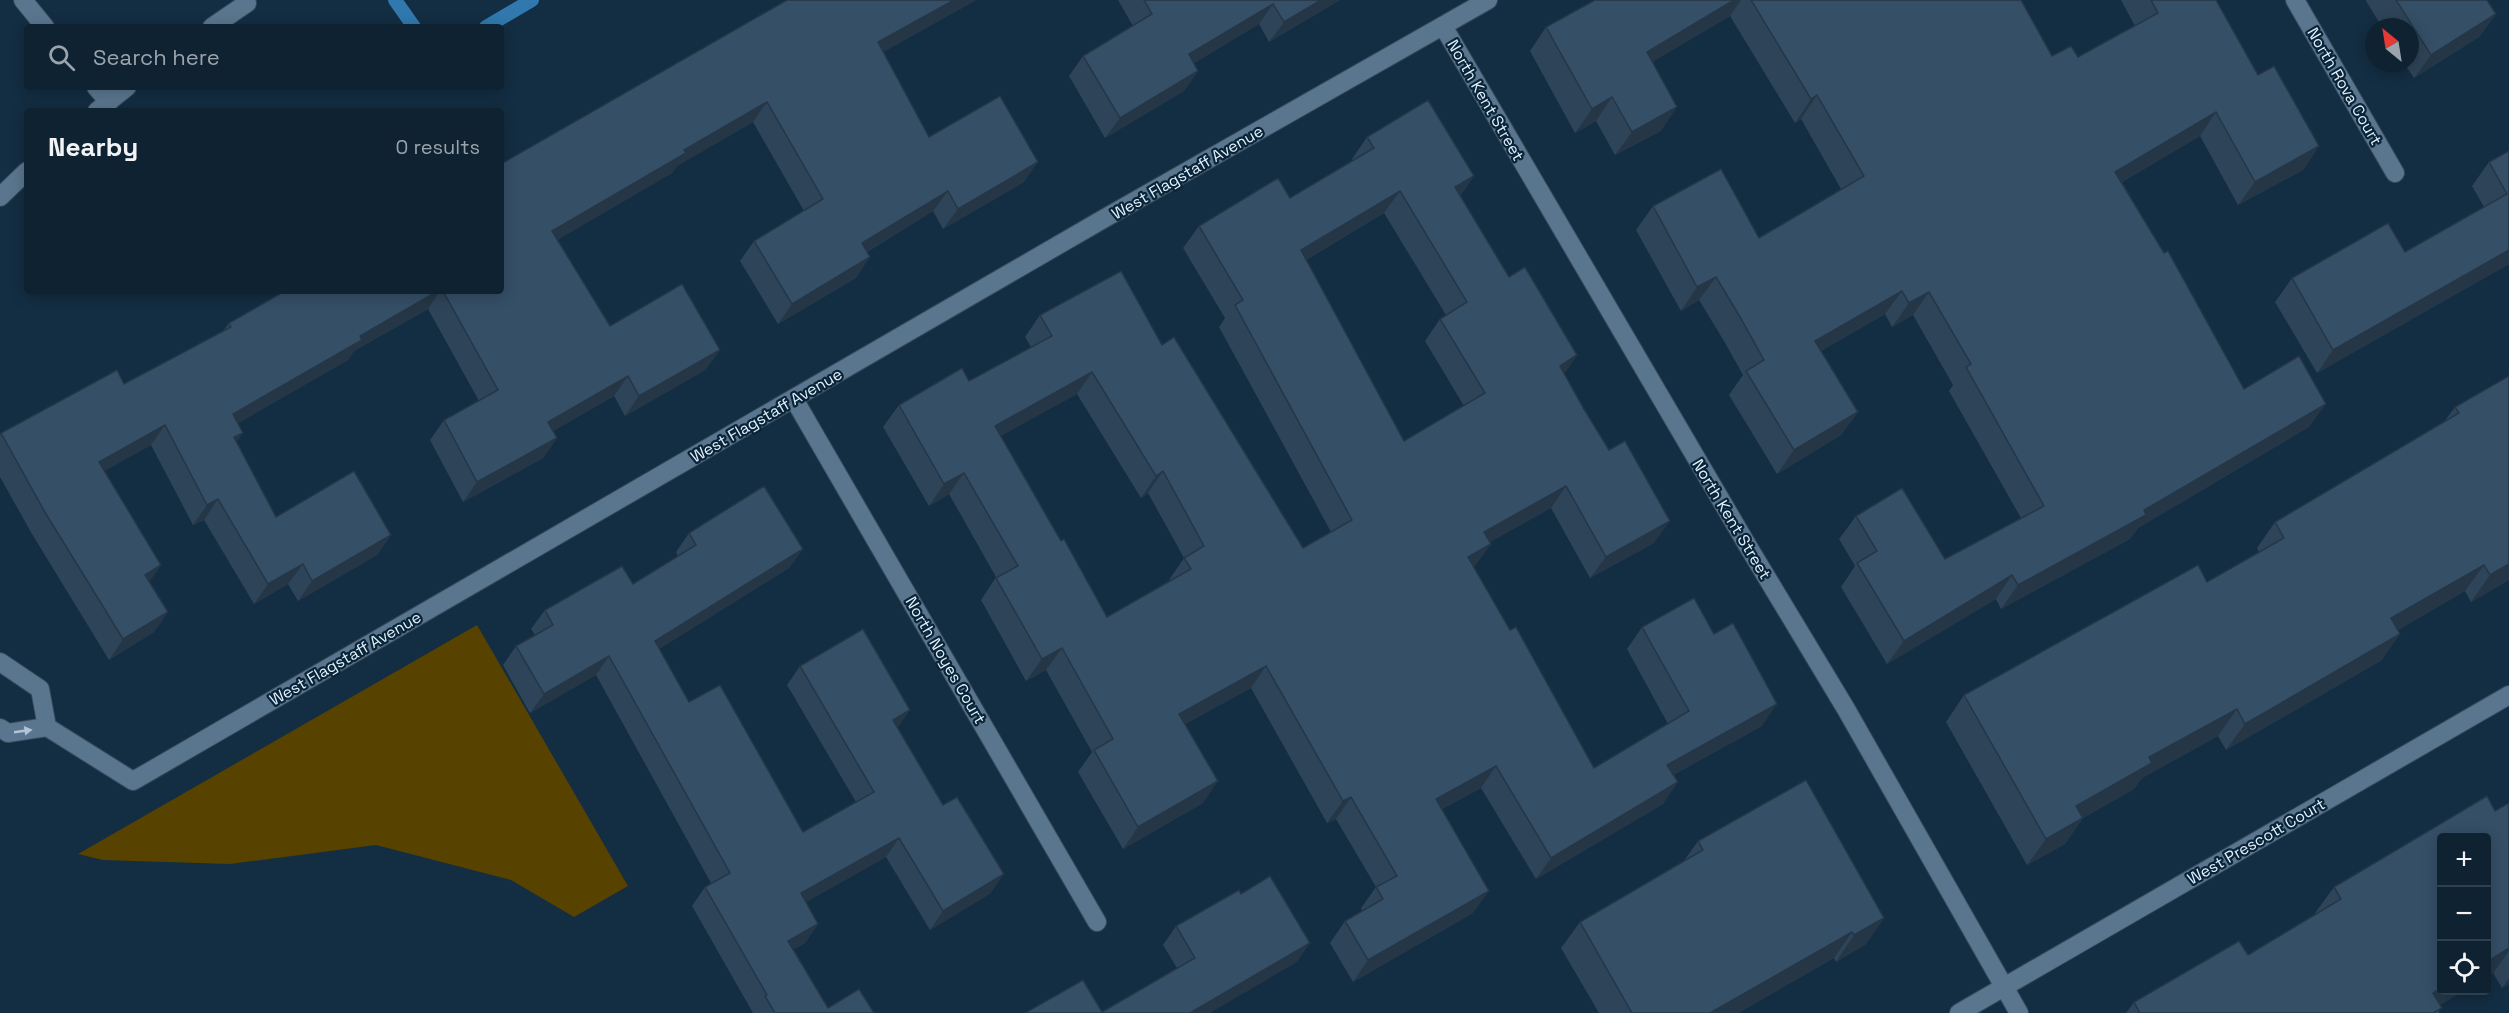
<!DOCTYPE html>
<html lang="en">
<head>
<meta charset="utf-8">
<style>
  body { margin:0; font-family:"Space Grotesk",sans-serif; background:#1c2f3e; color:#f1f3f6 }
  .controls { position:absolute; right:18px; bottom:18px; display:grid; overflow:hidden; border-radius:6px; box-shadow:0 3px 15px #0003 }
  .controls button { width:54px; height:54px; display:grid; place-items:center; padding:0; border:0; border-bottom:2px solid #2e3f4d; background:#0e2232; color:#f1f3f6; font:30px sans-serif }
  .compass { position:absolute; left:2365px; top:18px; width:54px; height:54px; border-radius:50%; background:#0e2232; box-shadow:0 3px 15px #0003; rotate:330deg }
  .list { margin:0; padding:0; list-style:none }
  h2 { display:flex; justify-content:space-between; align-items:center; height:78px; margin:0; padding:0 24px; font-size:26px }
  h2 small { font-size:20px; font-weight:400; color:#9ba4ac }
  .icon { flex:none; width:33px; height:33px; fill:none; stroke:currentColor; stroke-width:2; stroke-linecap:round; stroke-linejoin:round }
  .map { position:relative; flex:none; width:2509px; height:1013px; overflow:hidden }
  .search { position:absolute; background:#0e2232; box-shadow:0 3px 15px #0003; left:24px; top:24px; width:480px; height:66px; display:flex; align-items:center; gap:15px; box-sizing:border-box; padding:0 21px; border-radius:6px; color:#9ba4ac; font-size:22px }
  .panel { position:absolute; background:#0e2232; box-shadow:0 3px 15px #0003; left:24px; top:108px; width:480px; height:186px; border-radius:6px }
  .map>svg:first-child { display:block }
  .green { fill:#574200 }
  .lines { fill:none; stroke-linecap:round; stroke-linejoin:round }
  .stream { stroke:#3078ae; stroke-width:14 }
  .street-casing { stroke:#364a5b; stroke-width:20 }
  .street { stroke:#5a768e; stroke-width:18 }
  .wall { fill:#2e4458; fill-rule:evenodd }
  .shaded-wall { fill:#253747 }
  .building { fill:#354f66; stroke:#253747; stroke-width:1.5; fill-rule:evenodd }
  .oneway { fill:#b2c5d7 }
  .labels { text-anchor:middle; stroke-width:4.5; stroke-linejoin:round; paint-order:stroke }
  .street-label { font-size:16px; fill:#e1f0fe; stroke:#092337 }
</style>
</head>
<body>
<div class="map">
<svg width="2509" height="1013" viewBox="0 0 2509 1013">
  <rect width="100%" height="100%" fill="#132d42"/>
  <polygon class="green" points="477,625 628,886 574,917 511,880 376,845 230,864 103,860 78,854"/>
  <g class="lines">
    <g class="stream">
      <polyline points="395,0 414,27"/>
      <polyline points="486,27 532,0"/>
    </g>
    <defs>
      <g id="street">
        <polyline points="23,0 45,27"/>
        <polyline points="2295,0 2395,173"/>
        <polyline points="1443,26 1749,548 1846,709 2019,1013"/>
        <polyline points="212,27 247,3"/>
        <polyline points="96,87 109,102"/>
        <polyline points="97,111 127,87"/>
        <polyline points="0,197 27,171"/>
        <polyline points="794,399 1097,922"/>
        <polyline points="0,662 40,689 47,727"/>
        <polyline points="0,728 8,733 47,727 133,781 1105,218 1488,0"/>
        <polyline points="1959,1013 2509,695"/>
      </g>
    </defs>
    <use href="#street" class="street-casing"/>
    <use href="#street" class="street"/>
  </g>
  <g class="wall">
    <polygon points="787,0 976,0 883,52 929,137 1024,182 943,229 933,211 867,252 856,278 778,324 740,261 754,241 804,211 753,122 677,166 672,173 557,240 610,326 720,350 705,370 625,416 614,396 553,431 557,438 543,458 463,502 430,440 444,420 479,401 428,309 354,351 348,360 238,423 236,442 276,517 391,535 377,555 298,601 288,584 254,604 204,520 193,525 151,445 104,471 161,565 149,582 168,612 154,632 109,660 32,534 0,477 0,435 1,433 124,384 223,331 229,323 285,291 501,291"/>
    <polygon points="1118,0 1340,0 1269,42 1259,24 1194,63 1198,71 1184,91 1105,138 1069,76 1083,56 1133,26"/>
    <polygon points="1595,0 2021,0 2052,56 2078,57 2135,26 2121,0 2216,0 2258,75 2319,146 2303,170 2238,205 2200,136 2122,182 2244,389 2309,427 2138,528 2130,539 2001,609 1996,599 1887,664 1841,587 1855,566 1839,539 1856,516 1945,559 2021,518 1949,391 1953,385 1913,315 1892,327 1885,314 1821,351 1858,412 1841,435 1777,474 1729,395 1743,375 1724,341 1699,300 1681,311 1636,230 1653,206 1759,238 1841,189 1801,119 1795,123 1730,16 1652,62 1661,131 1615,155 1596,121 1575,133 1530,51 1546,27"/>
    <polygon points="2366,0 2487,0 2496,14 2479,37 2414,78 2404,63 2410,63 2410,27 2382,27 2366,1"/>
    <path d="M 1367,137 L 1474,176 L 1460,196 L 1509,277 L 1577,355 L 1564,374 L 1654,543 L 1590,578 L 1551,508 L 1490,542 L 1474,567 L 1510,630 L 1594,768 L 1668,724 L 1627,649 L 1642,627 L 1762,726 L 1673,775 L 1663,804 L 1536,879 L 1481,788 L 1442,809 L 1473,913 L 1353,982 L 1330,943 L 1345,921 L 1362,911 L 1361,908 L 1376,887 L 1336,819 L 1327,823 L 1251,688 L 1185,724 L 1203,803 L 1123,849 L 1078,772 L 1092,752 L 1046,670 L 1026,681 L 981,600 L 996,577 L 949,494 L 929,506 L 883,427 L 899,405 L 969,381 L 1031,347 L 1025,337 L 1040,315 L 1162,345 L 1303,548 L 1331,532 L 1219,327 L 1225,318 L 1183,248 L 1199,226 L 1290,198 L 1353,161 L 1352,159 ZM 1384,213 L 1446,315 L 1440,319 L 1425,341 L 1464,406 L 1404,441 L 1306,260 ZM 1077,394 L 1141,498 L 1148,493 L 1184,558 L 1169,580 L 1170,581 L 1107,617 L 1061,541 L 1000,436 Z"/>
    <polygon points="2509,151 2509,264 2317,373 2275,302 2292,278 2405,252 2484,207 2472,186 2489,162"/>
    <polygon points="2509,376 2509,580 2471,602 2465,591 2398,630 2382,660 2226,750 2218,736 2142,778 2134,789 2083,818 2065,844 2027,865 1946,722 1964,695 2207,582 2259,552 2257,548 2275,522 2444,422 2455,407"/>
    <polygon points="689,533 803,549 789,568 659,649 689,702 803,832 856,802 787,685 800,666 897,728 991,893 930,930 886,857 806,902 818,924 805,943 793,950 828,1008 874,1013 753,1013 692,906 705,887 711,883 596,675 530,713 503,665 516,646 535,635 531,629 545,610 633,584 678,556 676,552"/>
    <polygon points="2509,803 2509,984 2502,988 2493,973 2487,977 2487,837 2464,990 2440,1005 2439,1013 2126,1013 2134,1002 2248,955 2316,914 2315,913 2334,887 2495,811"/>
    <polygon points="1698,841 1884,918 1866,944 1836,962 1834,958 1738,1013 1599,1013 1561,948 1580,922 1683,862"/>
    <polygon points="1241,894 1297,962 1102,1012 1177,968 1163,945 1176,926"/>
  </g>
  <g class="shaded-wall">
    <polygon points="954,0 976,0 864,63 878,42"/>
    <polygon points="1321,0 1340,0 1269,42 1284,22"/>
    <polygon points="1734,0 1741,0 1730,16 1630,75 1647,52"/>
    <polygon points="1273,4 1259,24 1175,75 1189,54"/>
    <polygon points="2496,14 2479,37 2414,78 2431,55"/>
    <polygon points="1198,71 1184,91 1105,138 1120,118"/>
    <polygon points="1817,95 1801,119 1795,123 1811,99"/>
    <polygon points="1612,97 1596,121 1575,133 1592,109"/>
    <polygon points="767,102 753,122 677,166 672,173 538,251 552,231 684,150"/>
    <polygon points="1677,107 1661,131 1615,155 1632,132"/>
    <polygon points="2216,112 2200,136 2099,195 2115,172"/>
    <polygon points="2319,146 2303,170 2238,205 2255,182"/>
    <polygon points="1038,162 1024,182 943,229 958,209"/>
    <polygon points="1474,176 1458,198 1455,187"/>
    <polygon points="948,191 933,211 848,263 862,243"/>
    <polygon points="1400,191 1384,213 1285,272 1301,250"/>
    <polygon points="2509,250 2509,264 2317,373 2333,350"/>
    <polygon points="870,257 856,278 778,324 792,304"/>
    <polygon points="1716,277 1699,300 1681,311 1697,287"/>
    <polygon points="438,291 440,291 428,309 354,351 348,360 219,434 233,414 360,336"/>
    <polygon points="1902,291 1885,314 1799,364 1815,341"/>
    <polygon points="1929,292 1913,315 1892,327 1909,303"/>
    <polygon points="720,350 705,370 625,416 639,396"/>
    <polygon points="1577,355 1562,377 1560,366"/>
    <polygon points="1092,372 1077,394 979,448 995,426"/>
    <polygon points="628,376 614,396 534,442 548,422"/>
    <polygon points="2326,404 2309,427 2138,528 2130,539 2001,609 2018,585"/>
    <polygon points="1858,412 1841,435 1777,474 1794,450"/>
    <polygon points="165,425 151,445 85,482 99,462"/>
    <polygon points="243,433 229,453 234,437"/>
    <polygon points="557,438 543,458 463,502 477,482"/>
    <polygon points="1163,471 1148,493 1141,498 1156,476"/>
    <polygon points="964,473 949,494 929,506 944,484"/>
    <polygon points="1566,486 1551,508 1468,554 1484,532"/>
    <polygon points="218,499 204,520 193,525 207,505"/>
    <polygon points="1670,521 1654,543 1590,578 1606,557"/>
    <polygon points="391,535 377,555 298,601 312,581"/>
    <polygon points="1491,544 1475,566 1453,579 1468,557"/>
    <polygon points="803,549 789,568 641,660 655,641"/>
    <polygon points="303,564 288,584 254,604 268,584"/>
    <polygon points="2509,564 2509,580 2471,602 2490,575"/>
    <polygon points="161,565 147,585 145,575"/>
    <polygon points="2484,565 2465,591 2372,645 2391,618"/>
    <polygon points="2012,575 1996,599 1887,664 1904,641"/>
    <polygon points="168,612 154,632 109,660 123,639"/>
    <polygon points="2400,634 2382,660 2226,750 2245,724"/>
    <polygon points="1062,648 1046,670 1026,681 1042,659"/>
    <polygon points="609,656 596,675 530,713 544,694"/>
    <polygon points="1266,666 1251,688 1164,736 1179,714"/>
    <polygon points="1777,704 1762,726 1652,787 1667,765"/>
    <polygon points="2237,709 2218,736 2142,778 2134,789 2083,818 2065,844 2027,865 2046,839 2076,806 2149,757"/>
    <polygon points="910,710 897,729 893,720"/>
    <polygon points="1496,766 1481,788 1420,821 1436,799"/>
    <polygon points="1218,781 1203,803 1123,849 1138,827"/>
    <polygon points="1678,782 1663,804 1536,879 1551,858"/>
    <polygon points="1351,797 1336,819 1327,823 1343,801"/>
    <polygon points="899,838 886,857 788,912 801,893"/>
    <polygon points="1004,874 991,893 930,930 943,911"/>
    <polygon points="1489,891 1473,913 1353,982 1368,960"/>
    <polygon points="1884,918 1866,944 1836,962 1854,935"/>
    <polygon points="818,924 805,943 775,960 788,941"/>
    <polygon points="1852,932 1834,958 1738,1013 1710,1013"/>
    <polygon points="1310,943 1297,962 1210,1013 1190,1013"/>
    <polygon points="2509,948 2509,951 2493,973 2487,977 2487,962"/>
    <polygon points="2509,978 2509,984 2502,988"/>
    <polygon points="2442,988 2442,990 2464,990 2426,1013 2433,993"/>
  </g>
  <g class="building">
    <polygon points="787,0 954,0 878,42 929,137 1000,96 1038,162 958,209 948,191 862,243 870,257 792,304 754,241 823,199 767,102 684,150 686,153 552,231 610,326 682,284 720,350 639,396 628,376 548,422 557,438 477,482 444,420 498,390 443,291 501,291 501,164"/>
    <polygon points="1144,0 1321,0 1284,22 1273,4 1189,54 1198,71 1120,118 1083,56 1152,14"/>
    <polygon points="1595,0 1734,0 1647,52 1677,107 1632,132 1612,97 1592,109 1546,27"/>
    <polygon points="1751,0 2021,0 2052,56 2071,46 2078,57 2158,13 2151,0 2216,0 2258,75 2274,66 2319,146 2255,182 2216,112 2115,172 2164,253 2168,251 2244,389 2299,356 2326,404 2144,510 2146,515 2018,585 2012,575 1904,641 1857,563 1877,551 1856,516 1902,488 1945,559 2044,506 1966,367 1971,364 1929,292 1909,303 1902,291 1815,341 1858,412 1794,450 1746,371 1764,360 1740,317 1716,277 1697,287 1653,206 1721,169 1759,238 1864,176 1817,95 1811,99"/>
    <polygon points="2396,0 2487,0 2496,14 2431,55"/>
    <path d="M 1428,100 L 1474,176 L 1455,187 L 1509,277 L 1525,267 L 1577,355 L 1560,366 L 1584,409 L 1609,450 L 1625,441 L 1670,521 L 1606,557 L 1566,486 L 1484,532 L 1491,544 L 1468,557 L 1510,630 L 1516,627 L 1594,768 L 1689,711 L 1642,627 L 1694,598 L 1714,634 L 1733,623 L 1777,704 L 1667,765 L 1678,782 L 1551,858 L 1496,766 L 1436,799 L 1489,891 L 1368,960 L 1345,921 L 1383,899 L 1376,887 L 1397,876 L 1351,797 L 1343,801 L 1266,666 L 1179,714 L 1218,781 L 1138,827 L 1094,750 L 1113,739 L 1062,648 L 1042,659 L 996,578 L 1018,566 L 964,473 L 944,484 L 899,405 L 962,368 L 969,381 L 1052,336 L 1040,315 L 1121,271 L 1162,345 L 1174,337 L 1303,548 L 1352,520 L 1235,305 L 1243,300 L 1199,226 L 1278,178 L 1290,198 L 1374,148 L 1367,137 ZM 1400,191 L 1467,302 L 1440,319 L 1485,393 L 1404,441 L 1301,250 ZM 1092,372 L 1156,476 L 1163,471 L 1204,546 L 1184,558 L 1191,569 L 1107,617 L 1064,539 L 1061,541 L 995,426 Z"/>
    <polygon points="2509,151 2509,250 2333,350 2292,278 2388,223 2405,252 2507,194 2489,162"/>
    <polygon points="285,291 438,291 360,336 362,340 233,414 243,433 234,437 276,517 354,471 391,535 312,581 303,564 268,584 218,499 207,505 165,425 99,462 161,565 145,575 168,612 123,639 46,514 1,433 117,370 124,384 231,327 229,323"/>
    <polygon points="2509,376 2509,564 2490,575 2484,565 2391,618 2400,634 2245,724 2237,709 2149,757 2152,763 2076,806 2083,818 2046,839 1964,695 2198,565 2207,582 2284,538 2275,522 2459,413 2455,407"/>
    <polygon points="764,486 803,549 655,641 689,702 720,685 803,832 874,792 800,666 863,629 910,710 893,720 943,805 957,797 1004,874 943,911 899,838 801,893 818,924 788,941 828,1008 859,989 874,1013 775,1013 765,996 767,995 705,887 730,873 609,656 544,694 516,646 553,625 545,610 622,566 633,584 696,545 689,533"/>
    <polygon points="1806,780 1884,918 1854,935 1852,932 1710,1013 1632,1013 1580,922 1703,850 1698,841"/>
    <polygon points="2487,796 2495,811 2509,803 2509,948 2487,962 2487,837 2442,837 2442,988 2433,993 2442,1008 2433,1013 2140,1013 2134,1002 2239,941 2248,955 2341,899 2334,887"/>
    <polygon points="1270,876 1310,943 1190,1013 1025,1013 1083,980 1102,1012 1195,958 1176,926 1239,890 1241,894"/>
  </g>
  <defs><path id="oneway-solid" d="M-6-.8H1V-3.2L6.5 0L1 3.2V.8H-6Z" transform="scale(1.5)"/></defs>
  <use class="oneway" href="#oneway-solid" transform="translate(23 731) rotate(-8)"/>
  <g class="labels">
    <g class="street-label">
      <text transform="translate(2345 86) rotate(60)" y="6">North Rova Court</text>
      <text transform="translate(1486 100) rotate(60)" y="6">North Kent Street</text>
      <text transform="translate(1187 172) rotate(-30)" y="6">West Flagstaff Avenue</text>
      <text transform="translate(766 415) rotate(-30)" y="6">West Flagstaff Avenue</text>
      <text transform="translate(1732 519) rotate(59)" y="6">North Kent Street</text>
      <text transform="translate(345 658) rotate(-30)" y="6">West Flagstaff Avenue</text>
      <text transform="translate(946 660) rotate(60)" y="6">North Noyes Court</text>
      <text transform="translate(2256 841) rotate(-30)" y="6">West Prescott Court</text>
    </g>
  </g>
</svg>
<div class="controls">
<button>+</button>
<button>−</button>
<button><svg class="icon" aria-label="locate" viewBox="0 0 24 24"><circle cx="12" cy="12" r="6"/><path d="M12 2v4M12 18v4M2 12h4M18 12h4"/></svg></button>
</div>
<svg class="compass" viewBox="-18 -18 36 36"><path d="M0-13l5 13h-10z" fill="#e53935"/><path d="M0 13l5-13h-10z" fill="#9ba4ac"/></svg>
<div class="search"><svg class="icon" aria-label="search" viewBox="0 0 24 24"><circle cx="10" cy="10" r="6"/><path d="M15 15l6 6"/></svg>Search here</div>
<section class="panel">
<h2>Nearby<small>0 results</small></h2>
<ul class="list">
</ul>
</section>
</div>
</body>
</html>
